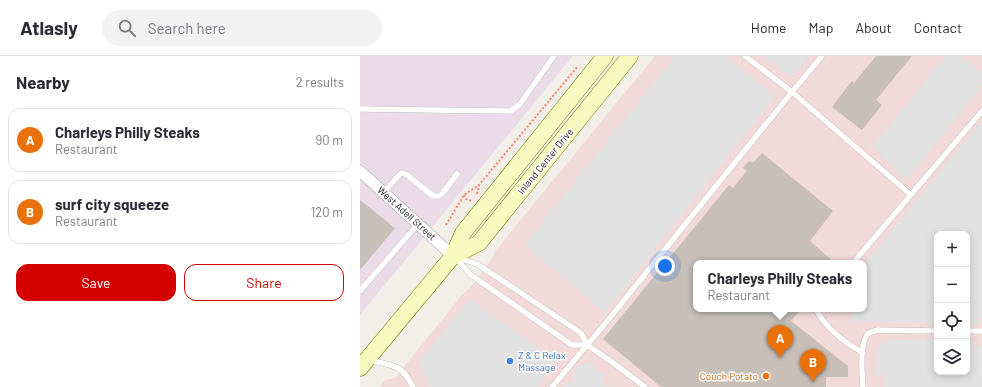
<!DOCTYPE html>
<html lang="en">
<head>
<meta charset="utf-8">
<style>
  body { margin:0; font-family:Barlow,sans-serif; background:#f2f2f3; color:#2b2b33 }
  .controls { position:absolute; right:12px; bottom:12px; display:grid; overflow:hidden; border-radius:8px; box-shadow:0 2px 10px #0003 }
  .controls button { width:36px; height:36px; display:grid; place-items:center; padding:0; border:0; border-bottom:1px solid #e1e1e2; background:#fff; color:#2b2b33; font:20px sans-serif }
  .you { position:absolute; left:305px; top:210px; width:14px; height:14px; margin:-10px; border:3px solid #fff; border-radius:50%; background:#1a73e8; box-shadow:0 0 0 6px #1a73e833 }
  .badge { display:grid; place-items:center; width:26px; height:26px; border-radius:50%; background:#d40000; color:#fff; font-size:13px; font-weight:700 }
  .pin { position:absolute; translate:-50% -33px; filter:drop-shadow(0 1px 2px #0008) }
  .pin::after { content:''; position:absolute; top:21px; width:14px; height:12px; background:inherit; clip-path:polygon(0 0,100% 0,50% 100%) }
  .popup { position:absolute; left:333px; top:204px; width:174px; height:52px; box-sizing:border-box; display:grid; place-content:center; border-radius:8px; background:#fff; filter:drop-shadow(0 1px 3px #0005); font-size:13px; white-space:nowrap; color:#7c7c81 }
  .popup b { font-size:15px; color:#2b2b33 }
  .popup::after { content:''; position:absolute; left:50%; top:100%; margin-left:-8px; border:8px solid transparent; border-top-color:#fff }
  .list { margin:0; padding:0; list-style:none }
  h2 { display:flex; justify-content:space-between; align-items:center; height:52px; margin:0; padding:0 16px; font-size:17px }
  h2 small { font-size:13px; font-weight:400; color:#7c7c81 }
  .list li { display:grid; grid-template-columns:26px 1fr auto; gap:12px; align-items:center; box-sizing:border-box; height:64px; margin:0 8px 8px; padding:0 8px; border:1px solid #e1e1e2; border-radius:12px }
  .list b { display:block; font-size:15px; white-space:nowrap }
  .list p { margin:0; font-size:13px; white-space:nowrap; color:#7c7c81 }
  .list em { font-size:13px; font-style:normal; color:#7c7c81 }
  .actions { display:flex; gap:8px; padding:12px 16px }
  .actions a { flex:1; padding:9px 0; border:1px solid #d40000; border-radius:12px; text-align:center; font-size:14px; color:#d40000 }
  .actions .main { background:#d40000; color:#fff }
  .icon { flex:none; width:22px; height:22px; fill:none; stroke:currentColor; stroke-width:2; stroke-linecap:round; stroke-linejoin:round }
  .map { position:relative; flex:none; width:622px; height:331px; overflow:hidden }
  header { display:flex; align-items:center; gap:24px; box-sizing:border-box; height:56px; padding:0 20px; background:#fff; border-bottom:1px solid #e1e1e2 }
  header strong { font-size:19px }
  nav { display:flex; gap:22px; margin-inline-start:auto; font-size:14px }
  .search { width:280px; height:36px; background:#f2f2f3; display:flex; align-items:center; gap:10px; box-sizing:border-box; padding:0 14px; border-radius:22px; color:#7c7c81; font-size:15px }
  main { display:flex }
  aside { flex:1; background:#fff }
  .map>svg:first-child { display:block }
  .commercial { fill:#f2dad9; fill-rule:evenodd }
  .industrial { fill:#ebdbe8 }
  .parking { fill:#e2e2e2 }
  .building { fill:#c7bfb8 }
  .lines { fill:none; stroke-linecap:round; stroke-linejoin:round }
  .service-casing { stroke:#a9a9a9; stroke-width:6 }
  .minor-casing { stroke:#a9a9a9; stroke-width:12 }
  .secondary-casing { stroke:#707d05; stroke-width:17 }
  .path { stroke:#fa8072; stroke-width:2; stroke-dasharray:2 2; stroke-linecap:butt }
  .service { stroke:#fff; stroke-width:5.5 }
  .minor { stroke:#fff; stroke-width:11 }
  .secondary { stroke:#f7fabf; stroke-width:16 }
  .shop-dot { fill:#3f7fe0; stroke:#fff; stroke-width:1.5 }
  .food-dot { fill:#e8710a; stroke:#fff; stroke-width:1.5 }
  .labels { text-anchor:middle; stroke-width:3; stroke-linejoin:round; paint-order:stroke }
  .street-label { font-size:10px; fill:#222; stroke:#fff }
  .shop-label { font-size:10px; fill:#366cbe; stroke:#fff; text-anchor:start }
  .food-label { font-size:10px; fill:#c56008; stroke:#fff; text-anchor:end }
</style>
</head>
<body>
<header>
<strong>Atlasly</strong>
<div class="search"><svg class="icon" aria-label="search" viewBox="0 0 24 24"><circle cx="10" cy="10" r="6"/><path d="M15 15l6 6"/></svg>Search here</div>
<nav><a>Home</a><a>Map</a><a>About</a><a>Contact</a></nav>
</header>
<main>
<aside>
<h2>Nearby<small>2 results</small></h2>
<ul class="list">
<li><span class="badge" style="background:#e8710a">A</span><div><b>Charleys Philly Steaks</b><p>Restaurant</p></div><em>90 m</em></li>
<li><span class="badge" style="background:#e8710a">B</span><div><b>surf city squeeze</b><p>Restaurant</p></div><em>120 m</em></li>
</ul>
<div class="actions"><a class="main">Save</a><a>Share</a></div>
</aside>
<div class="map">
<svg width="622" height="331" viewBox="0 0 622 331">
  <rect width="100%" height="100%" fill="#f2efe9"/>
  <path class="commercial" d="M 295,0 L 622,0 L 622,331 L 20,331 L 25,324 L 35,322 L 101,240 L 110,232 L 131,204 L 136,194 ZM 577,178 L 607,178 L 607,316 L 577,316 ZM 336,207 L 504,207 L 504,253 L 336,253 Z"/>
  <polygon class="industrial" points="0,0 213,0 0,259"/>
  <g class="parking">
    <polygon points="315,0 365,0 415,40 245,257 164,189"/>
    <polygon points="404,0 449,0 431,22"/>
    <polygon points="586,0 602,0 622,17 622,29 547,124 512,90"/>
    <polygon points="622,65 622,262 617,268 607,267 607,178 577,178 577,267 491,265 491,253 504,253 504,208"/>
    <polygon points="110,243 197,305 177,331 69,331 59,306"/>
    <polygon points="577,283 577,316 607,316 607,283 613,284 614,294 622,289 622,331 525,331 525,315 516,320 517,292 529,284"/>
    <polygon points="222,307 234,307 234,316 243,315 243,330 263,331 203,331 203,327 213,327 213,316"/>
  </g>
  <g class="building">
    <polygon points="516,0 552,0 516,44 522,49 502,74 472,51 492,25 494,27"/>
    <polygon points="402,97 473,155 450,185 475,207 336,207 336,253 441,253 431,265 488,310 488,321 466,321 466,331 301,331 243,283 369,129 373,132 387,115 383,112 389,105 393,107"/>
    <polygon points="0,144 35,172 0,214"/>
  </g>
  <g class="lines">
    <defs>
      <g id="service">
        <polyline points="462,0 432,36 551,139"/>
        <polyline points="0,53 151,55 160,48 194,0"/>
        <polyline points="24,136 40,118 42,117 47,119 73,140 79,140 82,138 97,118"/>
        <polyline points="94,200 111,219 212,289 227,289"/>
        <polyline points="97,201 117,208 221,277 227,289 252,306 285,331"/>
        <polyline points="493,207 622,55"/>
        <polyline points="0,235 58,168"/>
        <path d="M 458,253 L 457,255 C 466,272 485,287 502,296"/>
        <polyline points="607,275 622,275"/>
        <path d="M 10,304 C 33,310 42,308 53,331"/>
        <polyline points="192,331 248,264 432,36 385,0"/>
        <path d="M 503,331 C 502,319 499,286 508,278 C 510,276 515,275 517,274 L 577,275"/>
      </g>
      <polyline id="minor" points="0,115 93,200"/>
      <g id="secondary">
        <polyline points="93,200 119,187 270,0"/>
        <polyline points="0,312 93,200 103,177 245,0"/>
      </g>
    </defs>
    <use href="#service" class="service-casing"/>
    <use href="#minor" class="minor-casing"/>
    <use href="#secondary" class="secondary-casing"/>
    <g class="path">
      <polyline points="117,138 119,129"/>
      <polyline points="104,139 106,143 112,145"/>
      <polyline points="86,169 104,139 119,129 218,10"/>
    </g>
    <use href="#service" class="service"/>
    <use href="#minor" class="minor"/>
    <use href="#secondary" class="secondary"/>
  </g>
  <circle class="shop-dot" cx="150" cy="305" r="4"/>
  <circle class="food-dot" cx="406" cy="320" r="4"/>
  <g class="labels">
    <g class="street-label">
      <text transform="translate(185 105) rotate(-51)" y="4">Inland Center Drive</text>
      <text transform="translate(47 157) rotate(42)" y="4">West Adell Street</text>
    </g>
    <g class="shop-label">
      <text x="158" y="303">Z &amp; C Relax<tspan x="158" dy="12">Massage</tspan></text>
    </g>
    <g class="food-label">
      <text x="398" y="324">Couch Potato</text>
    </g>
  </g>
</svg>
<div class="controls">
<button>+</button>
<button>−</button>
<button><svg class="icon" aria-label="locate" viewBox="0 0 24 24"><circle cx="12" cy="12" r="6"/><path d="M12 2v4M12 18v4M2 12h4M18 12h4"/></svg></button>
<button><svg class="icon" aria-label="layers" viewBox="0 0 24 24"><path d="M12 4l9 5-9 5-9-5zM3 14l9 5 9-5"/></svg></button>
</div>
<div class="you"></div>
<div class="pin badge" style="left:420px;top:302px;background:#e8710a">A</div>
<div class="popup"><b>Charleys Philly Steaks</b>Restaurant</div>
<div class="pin badge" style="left:453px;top:326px;background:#e8710a">B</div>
</div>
</main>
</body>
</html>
